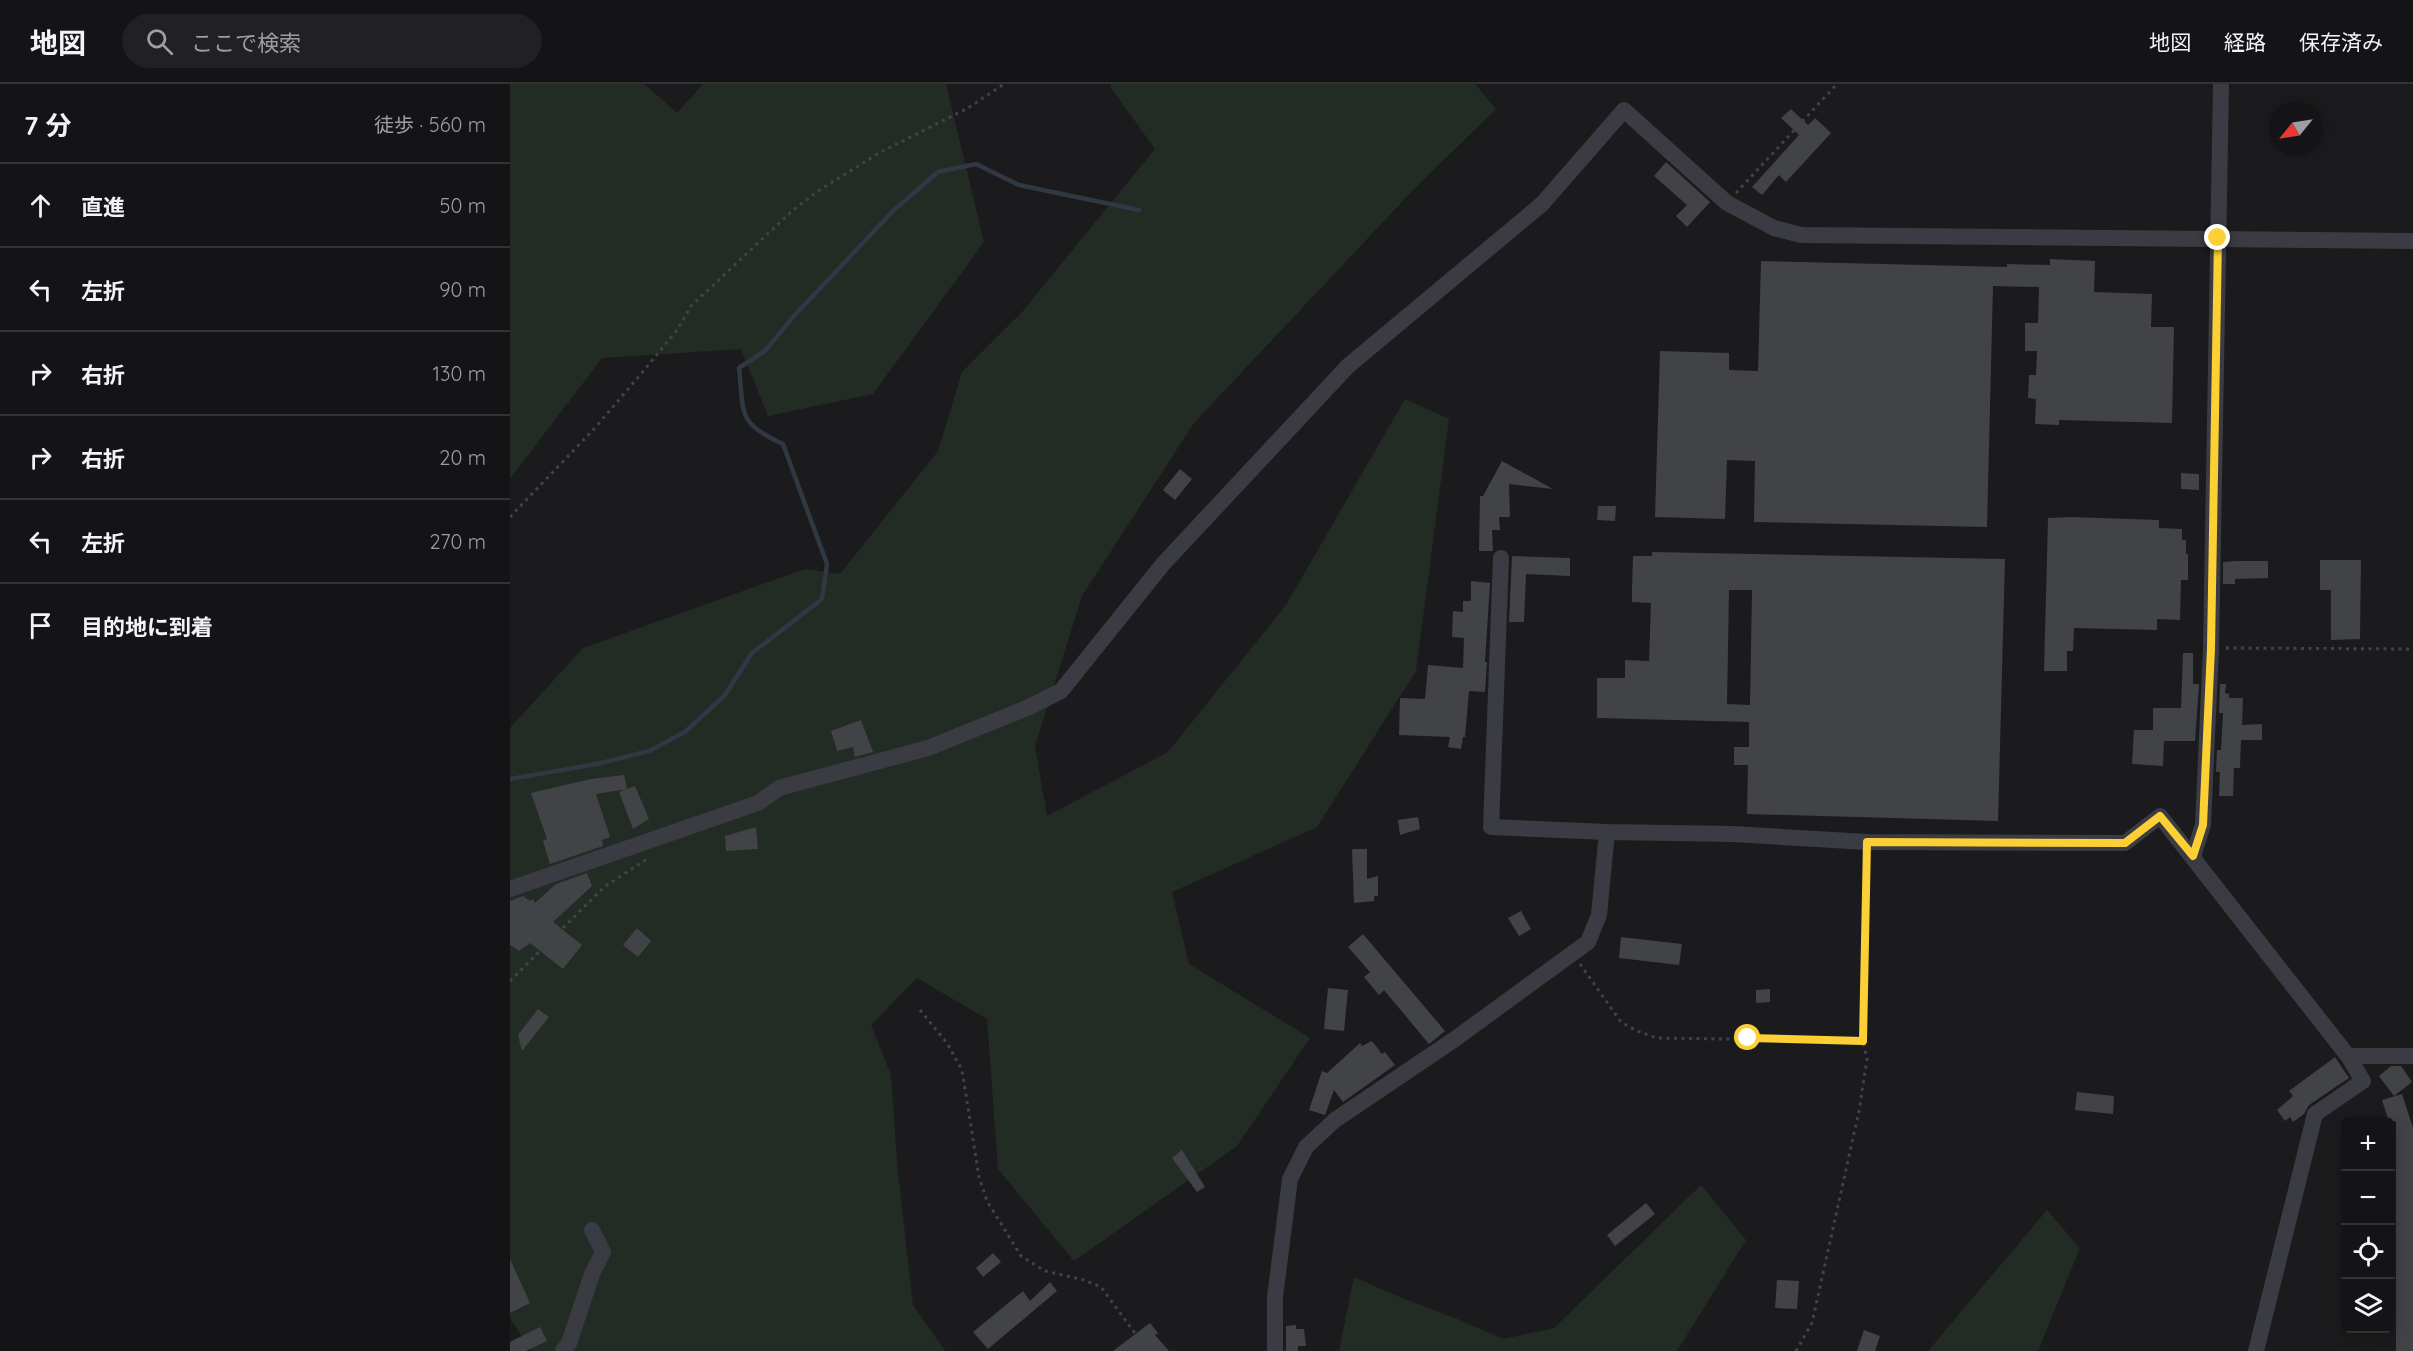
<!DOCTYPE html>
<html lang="ja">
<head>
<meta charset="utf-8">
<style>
  body { margin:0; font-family:Quicksand,"Noto Sans JP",sans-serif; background:#212123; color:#f1f3f6 }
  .controls { position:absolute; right:18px; bottom:18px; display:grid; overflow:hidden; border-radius:9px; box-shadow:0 3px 15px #0003 }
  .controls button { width:54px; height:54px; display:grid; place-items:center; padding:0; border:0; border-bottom:2px solid #333335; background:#141416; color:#f1f3f6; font:30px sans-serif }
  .compass { position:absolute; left:1759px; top:18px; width:54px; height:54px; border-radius:50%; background:#141416; box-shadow:0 3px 15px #0003; rotate:240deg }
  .stop { position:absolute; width:18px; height:18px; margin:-14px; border:4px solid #fcd034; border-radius:50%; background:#fff }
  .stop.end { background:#fcd034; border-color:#fff; box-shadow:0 2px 6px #0008 }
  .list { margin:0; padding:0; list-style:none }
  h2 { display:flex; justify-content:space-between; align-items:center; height:78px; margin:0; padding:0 24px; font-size:26px }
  h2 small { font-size:20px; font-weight:400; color:#9d9ea1 }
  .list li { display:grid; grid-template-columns:39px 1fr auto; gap:18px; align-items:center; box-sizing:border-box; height:84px; padding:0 24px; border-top:2px solid #333335 }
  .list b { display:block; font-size:22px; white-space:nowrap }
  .list em { font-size:20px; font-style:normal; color:#9d9ea1 }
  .icon { flex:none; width:33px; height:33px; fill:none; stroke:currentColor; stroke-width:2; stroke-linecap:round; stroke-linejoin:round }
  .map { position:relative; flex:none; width:1903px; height:1267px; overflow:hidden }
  header { display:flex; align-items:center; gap:36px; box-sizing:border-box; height:84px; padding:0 30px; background:#141416; border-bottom:2px solid #333335 }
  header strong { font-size:28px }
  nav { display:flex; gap:33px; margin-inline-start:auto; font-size:21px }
  .search { width:420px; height:54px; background:#212123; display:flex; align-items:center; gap:15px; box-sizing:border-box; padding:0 21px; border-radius:33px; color:#9d9ea1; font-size:22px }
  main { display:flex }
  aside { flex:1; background:#141416 }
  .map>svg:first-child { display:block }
  .green { fill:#222c24 }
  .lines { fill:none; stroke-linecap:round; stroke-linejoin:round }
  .stream { stroke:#2f3843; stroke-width:4.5 }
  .building { fill:#424347; fill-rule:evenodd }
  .path { stroke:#41434a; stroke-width:3; stroke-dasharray:3 4.5; stroke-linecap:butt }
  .street { stroke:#3b3c43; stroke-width:16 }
  .route { stroke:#fcd034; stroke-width:8 }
</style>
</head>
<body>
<header>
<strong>地図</strong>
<div class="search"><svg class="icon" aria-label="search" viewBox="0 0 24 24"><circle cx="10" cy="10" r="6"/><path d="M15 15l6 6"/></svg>ここで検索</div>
<nav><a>地図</a><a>経路</a><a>保存済み</a></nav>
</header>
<main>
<aside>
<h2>7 分<small>徒歩 · 560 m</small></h2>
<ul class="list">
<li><svg class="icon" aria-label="ahead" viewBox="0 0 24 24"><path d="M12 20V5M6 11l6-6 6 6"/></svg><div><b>直進</b></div><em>50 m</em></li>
<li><svg class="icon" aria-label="left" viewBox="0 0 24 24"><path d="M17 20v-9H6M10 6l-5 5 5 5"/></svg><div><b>左折</b></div><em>90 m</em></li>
<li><svg class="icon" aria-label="right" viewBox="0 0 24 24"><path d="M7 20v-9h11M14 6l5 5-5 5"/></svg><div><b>右折</b></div><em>130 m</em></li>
<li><svg class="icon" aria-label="right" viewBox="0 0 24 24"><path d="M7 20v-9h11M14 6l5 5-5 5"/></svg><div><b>右折</b></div><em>20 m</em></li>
<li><svg class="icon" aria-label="left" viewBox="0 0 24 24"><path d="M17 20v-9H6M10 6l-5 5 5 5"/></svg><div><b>左折</b></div><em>270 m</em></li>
<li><svg class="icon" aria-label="arrive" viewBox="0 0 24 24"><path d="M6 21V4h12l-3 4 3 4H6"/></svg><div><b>目的地に到着</b></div></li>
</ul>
</aside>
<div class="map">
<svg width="1903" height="1267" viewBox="0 0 1903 1267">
  <rect width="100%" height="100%" fill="#1b1b1d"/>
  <g class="green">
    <polygon points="0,0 134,0 167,29 193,0 436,0 474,158 363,310 258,332 231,265 92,274 0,395"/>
    <polygon points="601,0 965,0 986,25 906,103 684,339 572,512 525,662 537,732 658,668 776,521 895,315 939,335 906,587 807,743 662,808 679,880 800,954 727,1062 564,1177 488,1085 477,935 407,894 361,941 381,991 387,1078 403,1221 435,1267 21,1267 0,1234 0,644 73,564 295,485 330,490 428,367 452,288 512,228 645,65 601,4"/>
    <polygon points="1191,1101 1236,1156 1167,1267 829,1267 844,1193 892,1214 950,1236 993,1255 1044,1244"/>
    <polygon points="1537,1126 1570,1164 1528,1267 1418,1267"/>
  </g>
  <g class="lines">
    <path class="stream" d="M 0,695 L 87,680 L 139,667 L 175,648 L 215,611 L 242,569 L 312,515 L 317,480 L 273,360 C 227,339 234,330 229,284 L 255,267 L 283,233 L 383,127 L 428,88 L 466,80 L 509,101 L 629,126"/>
  </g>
  <g class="building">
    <polygon points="1281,25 1298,41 1305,34 1321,49 1276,98 1269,91 1252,111 1242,103 1289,51 1271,34"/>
    <polygon points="1156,78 1200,118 1177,143 1166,132 1177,121 1144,92"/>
    <polygon points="1540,175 1585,177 1584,208 1642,210 1641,243 1664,243 1662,339 1549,336 1549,341 1525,340 1526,315 1518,314 1519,291 1526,291 1527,267 1515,267 1515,239 1528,239 1529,203 1483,202 1477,443 1244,438 1245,377 1217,376 1215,435 1145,433 1150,267 1219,269 1219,286 1248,287 1251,177 1497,183 1497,180 1540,181"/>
    <polygon points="992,377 1043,405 999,400 1000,433 989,433 990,446 982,446 983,467 969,467 970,412 973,412"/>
    <polygon points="670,385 682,395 665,416 653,406"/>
    <polygon points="1671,389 1689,390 1689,406 1671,405"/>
    <polygon points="1088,422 1106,422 1105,437 1087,436"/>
    <polygon points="1560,433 1649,436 1649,444 1672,445 1672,456 1676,456 1676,470 1678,470 1678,496 1671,496 1670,536 1647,535 1647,546 1564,544 1563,567 1557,567 1557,587 1534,587 1538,434"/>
    <path d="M 1142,468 L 1495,475 L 1488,737 L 1237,730 L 1238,681 L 1224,681 L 1224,663 L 1239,663 L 1239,638 L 1087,634 L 1087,594 L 1115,594 L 1115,576 L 1139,577 L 1141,519 L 1122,518 L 1122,506 L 1123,472 L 1142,472 ZM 1219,506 L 1242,506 L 1240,621 L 1217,620 Z"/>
    <polygon points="1002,472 1060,474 1060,492 1016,490 1014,538 999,538"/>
    <polygon points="1810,476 1851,476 1850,555 1821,556 1821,506 1810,506"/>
    <polygon points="1726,477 1758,477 1758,494 1725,495 1725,500 1713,500 1713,478"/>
    <polygon points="961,497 980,499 975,578 977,578 975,608 959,607 955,653 953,653 951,665 938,663 940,653 889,651 890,614 915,615 918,581 953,584 954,554 942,553 943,527 953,528 953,517 961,517"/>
    <polygon points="1673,569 1683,569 1683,600 1689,600 1685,657 1654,657 1653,682 1622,680 1624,646 1643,646 1643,624 1671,624"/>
    <polygon points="1710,600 1716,600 1715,609 1719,610 1719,614 1733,614 1732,641 1752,640 1752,656 1731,656 1730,684 1724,684 1723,712 1709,712 1710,688 1706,688 1707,666 1711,666 1713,629 1709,629"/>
    <polygon points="351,636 363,668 345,673 343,663 327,667 321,647"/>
    <polygon points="114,691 117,705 86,710 100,753 92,756 93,762 40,780 33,757 37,755 21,709 81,695"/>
    <polygon points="125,702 139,735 123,745 109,708"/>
    <polygon points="908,733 910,745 890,751 888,736"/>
    <polygon points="246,743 248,765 216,767 215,752"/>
    <polygon points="844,765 857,765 857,795 868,792 868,812 864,812 864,817 844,819 842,766"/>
    <polygon points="77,789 82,802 43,838 72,861 53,885 20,859 9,867 0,861 0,817 13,812 20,817 23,815 25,819 46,800"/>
    <polygon points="1011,827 1021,845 1009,852 998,834"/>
    <polygon points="127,844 141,857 128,873 113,861"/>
    <polygon points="853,850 935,947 919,960 874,906 869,911 854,893 860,888 838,863"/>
    <polygon points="1111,853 1172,860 1169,881 1109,874"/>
    <polygon points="818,904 838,906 834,947 814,945"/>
    <polygon points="1260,905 1260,918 1246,919 1246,906"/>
    <polygon points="28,925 39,933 12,967 8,951"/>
    <polygon points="862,957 872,970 875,968 885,981 833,1018 824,1006 815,1031 799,1026 812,987 817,989 850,959 852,962"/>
    <polygon points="1825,973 1839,994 1799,1021 1794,1030 1783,1038 1780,1033 1775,1037 1767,1026 1783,1012 1779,1007"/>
    <polygon points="1881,982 1891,982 1902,998 1884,1012 1869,992"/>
    <polygon points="1567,1008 1604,1012 1603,1030 1565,1026"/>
    <polygon points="1892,1010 1903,1044 1903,1267 1886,1267 1886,1037 1879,1038 1872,1016"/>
    <polygon points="672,1066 695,1103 687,1108 662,1074"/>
    <polygon points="1136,1119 1145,1130 1105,1162 1097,1151"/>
    <polygon points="483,1169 491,1178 473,1193 466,1184"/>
    <polygon points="0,1175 20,1219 0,1229"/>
    <polygon points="1267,1196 1289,1197 1287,1225 1265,1224"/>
    <polygon points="540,1198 547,1207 478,1265 463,1248 513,1207 520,1217"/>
    <polygon points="640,1239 648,1249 645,1251 659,1267 603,1267"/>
    <polygon points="786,1241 786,1245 794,1245 796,1262 788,1262 788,1267 776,1267 776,1242"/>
    <polygon points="30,1243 37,1257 16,1267 0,1267 0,1258"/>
    <polygon points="1354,1246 1370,1252 1365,1267 1347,1267"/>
  </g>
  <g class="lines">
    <g class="path">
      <polyline points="1226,109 1327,0"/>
      <polyline points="0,433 83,346 131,290 167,246 181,222 282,127 308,107 369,69 458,24 494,0"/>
      <polyline points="1716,564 1903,565"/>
      <polyline points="1070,880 1111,938 1127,947 1147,954 1353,957"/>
      <polyline points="0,897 94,803 137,775"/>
      <polyline points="410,926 437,959 452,986 469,1093 477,1117 511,1172 535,1187 574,1196 591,1203 638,1267"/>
      <polyline points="1286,1267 1302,1239 1349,1027 1357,975 1353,957 1357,772"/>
    </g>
    <g class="street">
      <polyline points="991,474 981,743 1097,748 1224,750 1357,758 1615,759 1650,732 1838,972 1853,997 1805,1030 1746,1267"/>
      <polyline points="1683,772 1693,741 1701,564 1711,0"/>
      <polyline points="0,805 248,719 269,704 418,664 517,624 551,607 653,480 838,282 1032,120 1114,26 1217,119 1264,144 1291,151 1903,157"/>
      <polyline points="1838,972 1903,972"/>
      <polyline points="53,1267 59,1259 82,1190 93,1168 82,1146"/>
      <polyline points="765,1267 765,1213 780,1095 796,1063 825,1036 945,955 1078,858 1089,831 1097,748"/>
    </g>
  </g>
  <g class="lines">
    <polyline class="route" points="1238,954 1353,957 1357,758 1615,759 1650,732 1683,772 1693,741 1701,564 1708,154"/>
  </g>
</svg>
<div class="controls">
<button>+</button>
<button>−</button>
<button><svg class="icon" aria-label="locate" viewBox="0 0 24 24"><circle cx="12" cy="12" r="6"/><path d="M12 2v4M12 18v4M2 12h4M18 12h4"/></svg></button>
<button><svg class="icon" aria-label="layers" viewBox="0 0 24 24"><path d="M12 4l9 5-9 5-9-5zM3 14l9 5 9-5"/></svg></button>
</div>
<svg class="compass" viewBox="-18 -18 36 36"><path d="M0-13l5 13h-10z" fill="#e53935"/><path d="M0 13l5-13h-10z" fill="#9d9ea1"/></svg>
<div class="stop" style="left:1238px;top:954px"></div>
<div class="stop end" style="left:1708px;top:154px"></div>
</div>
</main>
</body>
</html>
